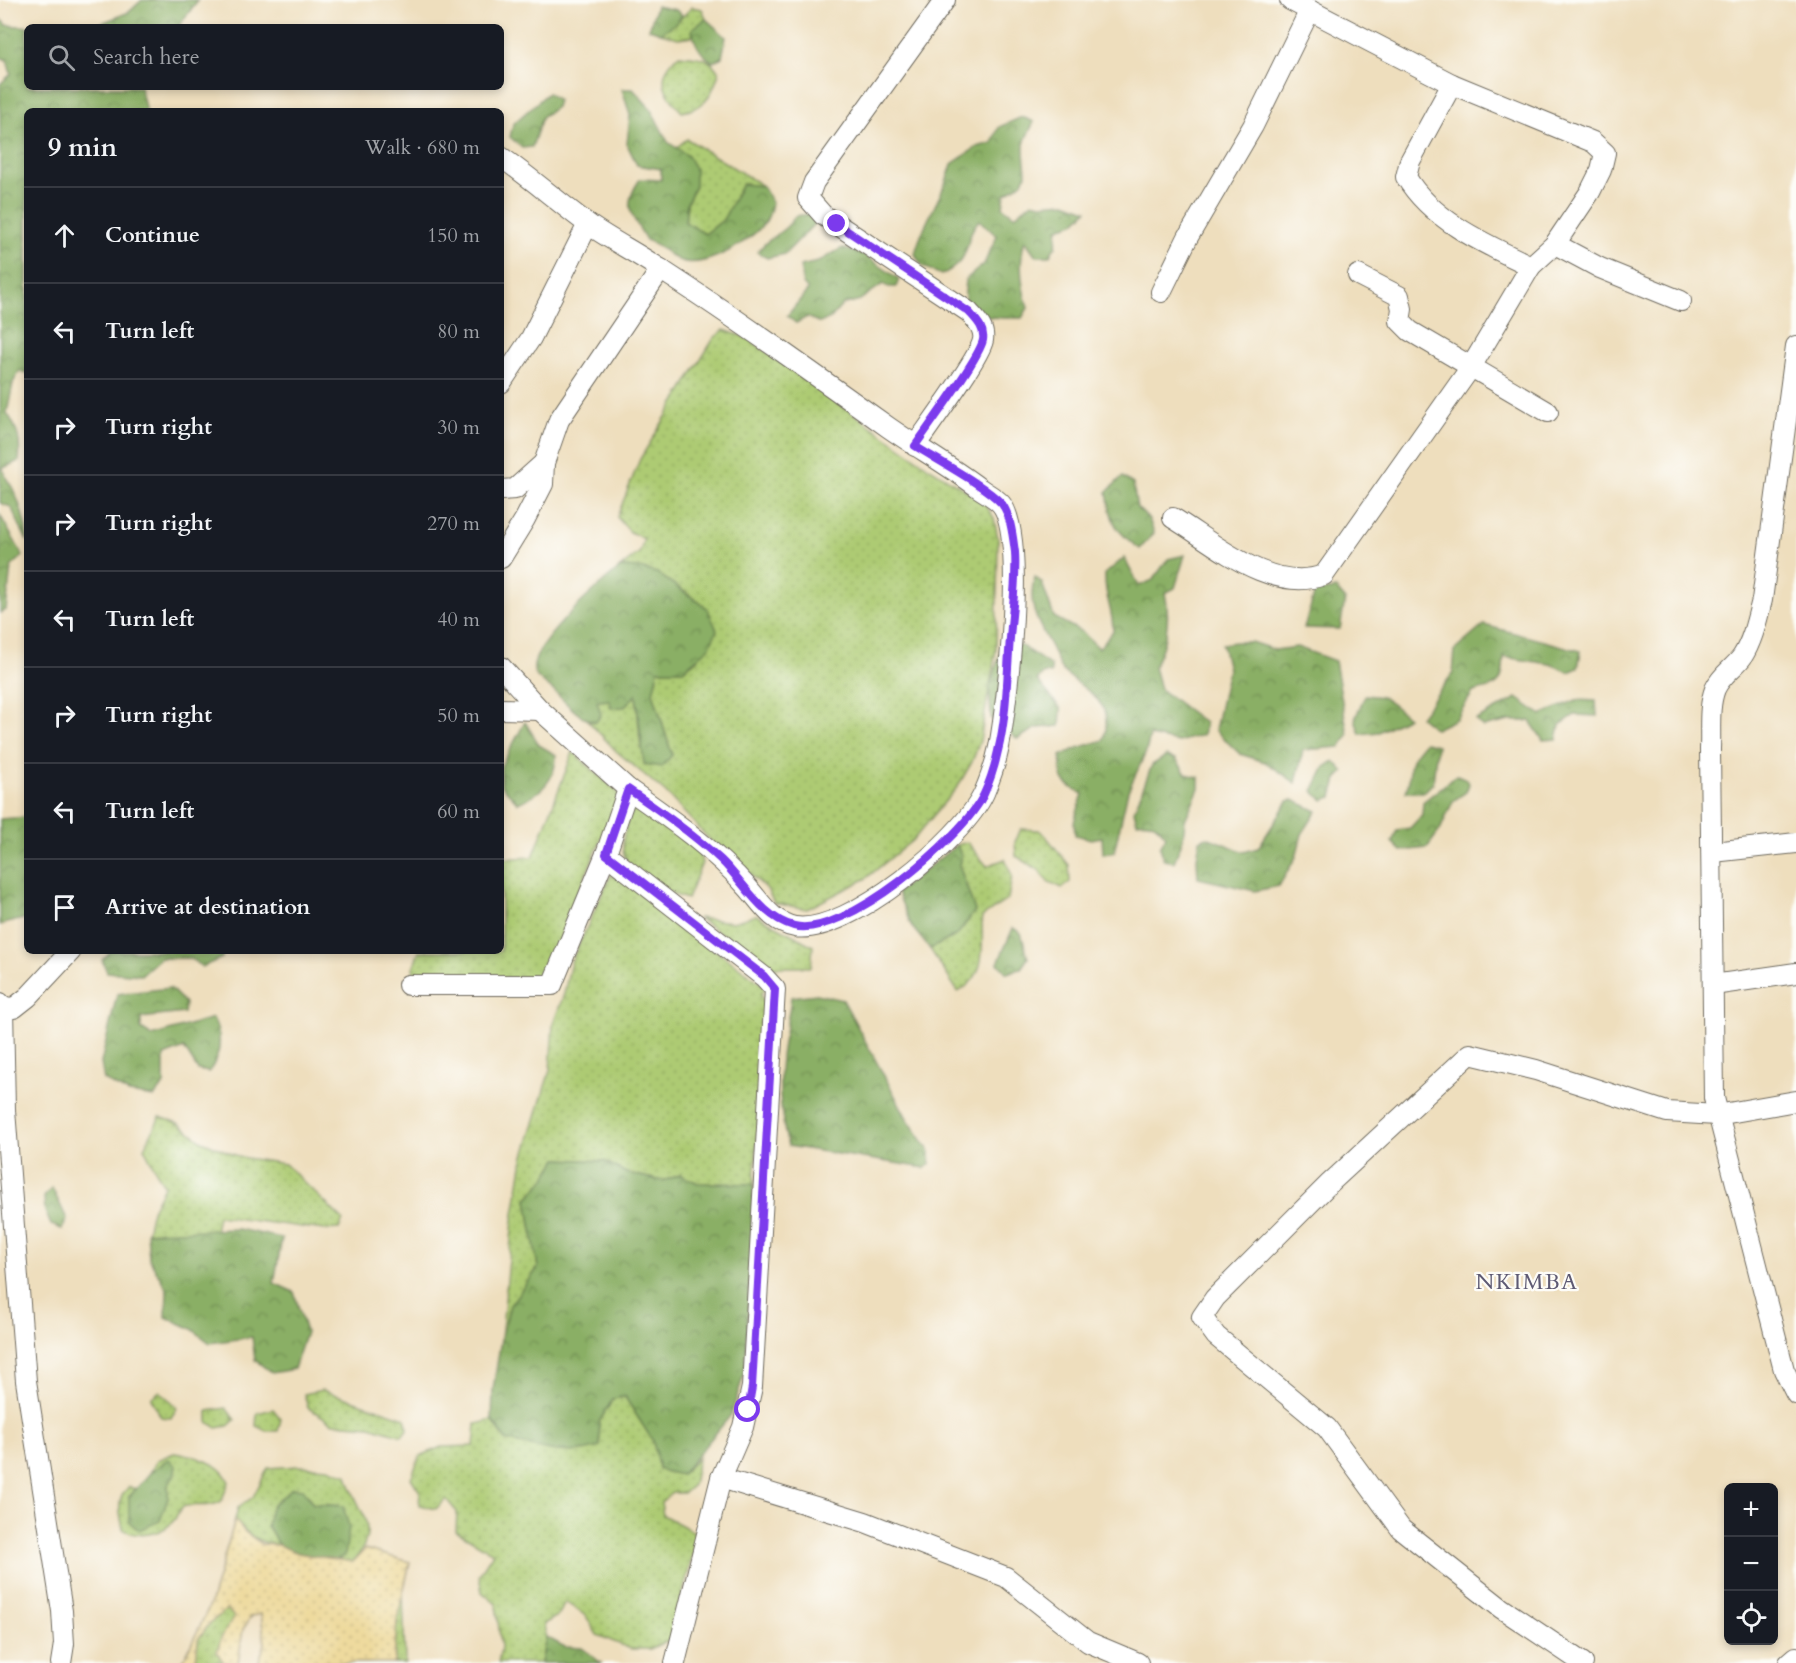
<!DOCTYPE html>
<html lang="en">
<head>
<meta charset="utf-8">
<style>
  body { margin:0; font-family:Cardo,serif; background:#242831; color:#f1f3f6 }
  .controls { position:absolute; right:18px; bottom:18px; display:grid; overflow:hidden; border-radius:9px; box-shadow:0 3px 9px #0003 }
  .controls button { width:54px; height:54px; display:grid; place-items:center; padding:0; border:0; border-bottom:2px solid #363941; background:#171b24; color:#f1f3f6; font:30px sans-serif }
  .stop { position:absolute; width:18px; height:18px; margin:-14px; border:4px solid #7c3aed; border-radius:50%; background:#fff }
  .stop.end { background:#7c3aed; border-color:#fff; box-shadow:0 2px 6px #0008 }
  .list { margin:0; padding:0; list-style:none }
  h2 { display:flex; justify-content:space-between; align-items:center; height:78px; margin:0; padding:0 24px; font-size:26px }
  h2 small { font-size:20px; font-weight:400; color:#9ea1a6 }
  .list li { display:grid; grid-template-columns:39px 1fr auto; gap:18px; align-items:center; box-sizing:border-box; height:96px; padding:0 24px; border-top:2px solid #363941 }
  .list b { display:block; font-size:22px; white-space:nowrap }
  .list em { font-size:20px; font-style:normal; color:#9ea1a6 }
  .icon { flex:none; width:33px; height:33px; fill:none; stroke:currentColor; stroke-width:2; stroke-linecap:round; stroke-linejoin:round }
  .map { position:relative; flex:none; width:1796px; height:1663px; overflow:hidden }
  .search { position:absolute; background:#171b24; box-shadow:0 3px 9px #0003; left:24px; top:24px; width:480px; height:66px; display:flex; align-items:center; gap:15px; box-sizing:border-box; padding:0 21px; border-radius:9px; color:#9ea1a6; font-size:22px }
  .panel { position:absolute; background:#171b24; box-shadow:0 3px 9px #0003; left:24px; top:108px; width:480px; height:846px; border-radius:9px }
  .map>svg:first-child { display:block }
  .grass { fill:url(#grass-dots); stroke:#6c7b4f; stroke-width:1.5 }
  .forest { fill:url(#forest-crowns); stroke:#5a6d48; stroke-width:1.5 }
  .sand { fill:url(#sand-dots); stroke:#8c8264; stroke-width:1.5 }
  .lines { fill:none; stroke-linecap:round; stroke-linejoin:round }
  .minor-casing { stroke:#6f6a5e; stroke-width:22 }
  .minor { stroke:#fff; stroke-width:20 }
  .route { stroke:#7c3aed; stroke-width:8 }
  .labels { text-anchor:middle; stroke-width:4.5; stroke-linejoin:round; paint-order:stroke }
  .quarter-label { font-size:22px; letter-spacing:1.5px; fill:#5e5a73; stroke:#fdfcf7 }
</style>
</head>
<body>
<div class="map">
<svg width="1796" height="1663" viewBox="0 0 1796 1663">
  <defs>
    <pattern id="grass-dots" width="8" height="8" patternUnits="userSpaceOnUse" patternTransform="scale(1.5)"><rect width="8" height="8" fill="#adcb73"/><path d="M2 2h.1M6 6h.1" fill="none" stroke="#95ae64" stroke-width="1.8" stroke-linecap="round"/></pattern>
    <pattern id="forest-crowns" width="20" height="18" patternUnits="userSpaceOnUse" patternTransform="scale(1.5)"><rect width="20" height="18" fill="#8aaf65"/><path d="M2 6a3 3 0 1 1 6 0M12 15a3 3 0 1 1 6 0" fill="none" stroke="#718f53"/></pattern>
    <pattern id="sand-dots" width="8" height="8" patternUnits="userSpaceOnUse" patternTransform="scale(1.5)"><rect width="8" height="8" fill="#eeda9e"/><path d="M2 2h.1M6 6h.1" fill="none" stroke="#cb8" stroke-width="1.8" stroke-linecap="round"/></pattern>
  </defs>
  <rect width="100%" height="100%" fill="#fdfcf7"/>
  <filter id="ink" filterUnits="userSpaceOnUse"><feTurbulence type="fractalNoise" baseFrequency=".0167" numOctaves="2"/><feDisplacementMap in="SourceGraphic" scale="12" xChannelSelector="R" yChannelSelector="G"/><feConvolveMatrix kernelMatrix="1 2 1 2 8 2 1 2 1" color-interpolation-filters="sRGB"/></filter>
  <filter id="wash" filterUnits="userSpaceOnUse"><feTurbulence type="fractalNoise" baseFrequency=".008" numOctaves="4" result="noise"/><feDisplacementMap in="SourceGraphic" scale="24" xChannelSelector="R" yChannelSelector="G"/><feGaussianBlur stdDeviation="1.35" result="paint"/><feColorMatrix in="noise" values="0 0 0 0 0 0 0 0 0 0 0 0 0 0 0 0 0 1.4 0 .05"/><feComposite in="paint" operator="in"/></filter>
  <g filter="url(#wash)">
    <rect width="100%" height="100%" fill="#eedebd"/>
    <g class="grass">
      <polygon points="692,7 702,9 706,19 692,29 693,36 678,38 661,33 677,22"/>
      <path d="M 679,55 C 697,57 709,55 719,73 C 712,95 706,108 682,112 C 664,93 654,75 679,55 Z"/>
      <polygon points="687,139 763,186 742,184 723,220 705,234 685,222 687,203 695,186 676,148"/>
      <path d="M 724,330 L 747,338 L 930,468 L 983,501 L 994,518 L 998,539 L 996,650 L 980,741 L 972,762 L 958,786 L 914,839 L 865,879 L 807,909 L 774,903 L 767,889 L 712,842 L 666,793 L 616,751 L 587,720 L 596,722 L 596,701 L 610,700 L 611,708 L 636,695 L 641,749 L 672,755 L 653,692 L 658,670 L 683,670 L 697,660 L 707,608 C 679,588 657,568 621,567 L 640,552 L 644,539 L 630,532 L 617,517 L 640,459 L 714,338 Z"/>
      <polygon points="573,752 620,794 568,917 547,980 415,976 413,968 419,951 501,951 501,859 533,857"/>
      <path d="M 641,806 L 699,852 L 702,863 L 687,899 C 667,893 624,872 623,849 C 622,834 628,820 633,807 Z"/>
      <polygon points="1021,829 1039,830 1045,835 1069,865 1070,882 1062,888 1047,881 1039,870 1016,856 1015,842"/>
      <path d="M 967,842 L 987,866 L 1005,859 L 1012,876 L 1008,899 L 982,917 C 982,946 988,976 958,992 L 930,949 L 957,935 L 975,911 L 959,865 L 961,855 L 957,845 Z"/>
      <path d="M 611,875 C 640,883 634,892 655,907 C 692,934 729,959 766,987 L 761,994 L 764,1002 L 764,1040 L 754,1184 L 698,1183 L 680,1175 L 663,1181 L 626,1173 L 604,1161 L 557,1159 L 545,1179 L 527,1199 L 538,1268 L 510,1305 L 501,1339 L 513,1220 L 523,1159 L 550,1070 L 553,1024 L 564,994 L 571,962 Z"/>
      <polygon points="756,915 813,946 811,967 772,967 698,918 733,922"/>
      <polygon points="160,1117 178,1123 202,1141 240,1157 285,1164 343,1220 339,1229 325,1230 218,1216 215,1231 147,1232 152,1210 164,1186 144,1148"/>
      <polygon points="322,1390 405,1418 408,1428 402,1436 370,1426 333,1423 308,1408 304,1394"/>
      <polygon points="160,1391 177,1408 171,1418 161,1417 151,1398"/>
      <polygon points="625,1397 653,1441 660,1470 681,1475 698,1458 693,1485 684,1493 672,1493 661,1502 663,1515 698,1534 671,1639 650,1649 631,1649 597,1635 586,1616 565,1602 559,1615 544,1624 546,1637 541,1663 498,1663 501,1647 496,1604 482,1592 479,1575 493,1553 456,1531 457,1512 446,1499 436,1509 419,1505 420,1492 411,1478 420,1456 441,1447 474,1446 476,1424 492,1420 506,1440 553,1450 600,1446 599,1422 613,1399"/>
      <polygon points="226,1408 235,1420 228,1426 217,1428 208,1422 208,1411"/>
      <polygon points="273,1409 281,1419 278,1431 267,1431 256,1426 257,1413"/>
      <path d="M 174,1453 C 194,1455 221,1462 229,1482 L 221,1502 C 205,1509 194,1503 183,1507 C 178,1510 178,1514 175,1519 C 164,1534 138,1540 123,1529 C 120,1514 115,1498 129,1487 L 136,1489 L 129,1497 L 168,1498 L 168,1484 L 174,1476 L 168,1459 L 150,1473 L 157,1460 Z"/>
      <path d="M 299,1466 L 329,1468 L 347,1475 C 354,1510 385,1525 353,1562 L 336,1560 L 345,1554 L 343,1506 L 313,1504 L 307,1494 L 267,1525 L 279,1545 C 258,1543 248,1535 235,1520 L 238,1508 L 253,1497 L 268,1468 Z"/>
      <polygon points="403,1592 405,1663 394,1663 397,1620"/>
      <polygon points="227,1609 235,1617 217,1652 224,1662 196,1663 198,1639 210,1623"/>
    </g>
    <g class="forest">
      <polygon points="142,0 198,0 178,27 92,27 129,12"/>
      <polygon points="656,6 676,10 682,15 677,22 661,33 649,29"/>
      <path d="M 0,18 L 6,25 L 32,27 L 27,27 L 27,87 L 140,87 L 146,111 L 27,111 L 27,374 L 19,372 L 13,383 L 7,413 C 18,429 21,442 19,461 L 3,468 C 4,478 9,481 13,489 C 20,503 27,526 27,541 L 11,507 L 0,503 L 0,84 L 11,74 L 7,60 L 0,57 Z"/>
      <path d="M 706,19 L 726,37 L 722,57 L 713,62 C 700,54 694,44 692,29 Z"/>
      <path d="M 622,89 L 633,89 L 650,108 L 668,142 L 688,156 L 695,169 L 695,186 L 687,203 L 685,222 L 705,234 L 723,220 L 742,184 L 763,186 L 772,203 C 771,209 769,216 766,221 C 752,241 706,269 681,261 C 669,257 660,244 646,240 C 631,212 621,208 640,179 L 661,180 L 661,169 L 637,165 L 627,144 L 630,115 Z"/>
      <polygon points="548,93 558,100 556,107 542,117 532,147 522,148 510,137 513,124"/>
      <path d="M 1022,117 L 1034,122 C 1031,129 1023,140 1024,148 C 1024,178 1035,175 1005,194 L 1003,207 L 1015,216 L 1032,202 L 1041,204 L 1065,202 L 1087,210 L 1074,223 L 1058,228 L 1056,246 L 1049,256 L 1036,256 L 1025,240 C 1018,263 1021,285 1028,308 L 1022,318 C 1005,318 970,321 965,299 C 964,293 966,285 966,279 L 984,264 L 997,236 L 979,220 C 961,240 976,259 941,275 L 922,266 L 915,254 C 923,221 943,198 952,164 L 977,147 L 992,143 L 999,127 Z"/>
      <path d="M 810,214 L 817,218 L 815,223 L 785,254 L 767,258 L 757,252 C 768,237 787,232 795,216 Z"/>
      <polygon points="842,248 864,255 899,279 896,287 888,287 883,284 857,302 843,304 831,318 820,323 807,317 796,323 787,316 808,290 803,284 800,266 818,262"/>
      <path d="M 1122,477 L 1133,484 L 1137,508 L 1149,519 L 1154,533 L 1140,549 C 1115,531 1111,523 1107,492 Z"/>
      <polygon points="0,515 23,556 11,567 6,610 0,613"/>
      <path d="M 1185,555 L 1175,588 L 1165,593 C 1171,620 1166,643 1154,667 L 1160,689 L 1205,723 L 1203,735 L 1178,742 L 1150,736 L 1146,752 L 1128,791 L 1114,852 L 1103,854 L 1102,837 L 1091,839 L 1075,835 L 1074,822 L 1083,794 C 1062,783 1060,781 1061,756 L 1077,748 L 1104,740 C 1114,699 1089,695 1063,671 C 1057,665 1055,654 1051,647 C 1038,623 1026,604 1035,577 L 1042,583 L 1054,617 L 1082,632 L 1099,648 L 1113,631 C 1113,608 1104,598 1105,574 L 1124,558 L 1139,586 L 1153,580 L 1168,559 Z"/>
      <path d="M 621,567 L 639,568 L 657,573 L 707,608 L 717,630 L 709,648 L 683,670 L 658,670 L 653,693 L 672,755 L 662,767 L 644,764 L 636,695 L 624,707 L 611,708 L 610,700 L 597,701 L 601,715 L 596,722 C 579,718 568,705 556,693 C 550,687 539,681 535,674 C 523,649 603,582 621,567 Z"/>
      <polygon points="1336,589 1345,599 1340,629 1304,628 1315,592"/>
      <path d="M 1484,625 L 1581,651 L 1578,668 L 1569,672 L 1550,664 L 1504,657 C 1502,686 1501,685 1473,692 L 1456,719 L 1435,729 L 1420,717 L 1453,673 L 1455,650 Z"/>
      <polygon points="1235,642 1251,642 1275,650 1297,647 1335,661 1348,735 1340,747 1303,750 1296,783 1265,762 1240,754 1215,730 1228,669 1222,644"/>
      <polygon points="1003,645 1020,645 1051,666 1051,674 1044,673 1037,680 1061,709 1060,726 1037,728 1017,739 991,718 989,688"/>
      <polygon points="1365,695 1383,697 1408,717 1379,732 1360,734 1355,719"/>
      <polygon points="1517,698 1541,715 1576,700 1596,701 1597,716 1575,715 1560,725 1557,739 1543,740 1530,721 1509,721 1483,727 1476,720"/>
      <path d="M 525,722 L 539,745 L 556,755 C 556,781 540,794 518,803 L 501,785 L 501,766 Z"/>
      <path d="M 1425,742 L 1437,745 L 1433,783 L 1424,792 L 1406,792 C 1415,767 1402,766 1425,742 Z"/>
      <path d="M 1166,756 L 1176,759 L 1186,774 L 1199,777 L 1199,788 L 1185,820 L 1183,839 L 1174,862 L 1164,860 L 1160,847 L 1166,836 C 1157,824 1152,820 1137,822 L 1134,811 L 1152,765 Z"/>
      <polygon points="1334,761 1344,772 1337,779 1332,797 1323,800 1313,791 1325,767"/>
      <polygon points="1457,775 1467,779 1469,784 1466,792 1453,801 1440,830 1427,848 1401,851 1392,842 1397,830 1410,828 1422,815 1423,802"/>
      <polygon points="1293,800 1317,811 1302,834 1296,857 1279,886 1255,891 1198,878 1197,858 1200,840 1207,837 1244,852 1258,848 1288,801"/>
      <polygon points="27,817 27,918 0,925 0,819"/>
      <polygon points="957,845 961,855 959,865 975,911 957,935 930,949 912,927 897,892"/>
      <polygon points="1013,928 1021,933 1028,958 1021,968 1007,973 998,963"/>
      <polygon points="111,951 222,951 222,958 202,967 190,958 160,958 141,975 107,972 102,960"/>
      <path d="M 170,988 L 185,1003 L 184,1013 L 141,1018 L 141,1029 L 152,1036 L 213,1018 C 223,1037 221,1055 209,1072 L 198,1070 L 184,1048 L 164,1056 L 164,1085 L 154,1097 L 129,1093 L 104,1080 L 101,1063 L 117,994 Z"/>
      <path d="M 817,994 L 843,1000 L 907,1118 L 930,1152 L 930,1164 L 925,1168 L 788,1146 C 781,1118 778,1086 781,1057 C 783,1037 789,1018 791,997 Z"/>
      <path d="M 557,1159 L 604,1161 L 626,1173 L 663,1181 L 680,1175 L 698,1183 L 754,1184 L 745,1371 L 731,1415 L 681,1475 L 659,1470 L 653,1441 L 625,1397 L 613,1399 L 599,1422 L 600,1446 C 571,1459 537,1447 506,1440 L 492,1420 L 493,1390 L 501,1339 L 510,1305 L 538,1268 L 527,1199 L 545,1179 Z"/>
      <polygon points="52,1188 67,1219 62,1229 51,1225 45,1211 44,1197"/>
      <polygon points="238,1229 282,1238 274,1283 294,1292 306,1332 294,1369 272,1373 255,1360 252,1337 210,1343 192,1329 166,1317 167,1290 149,1258 147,1232"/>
      <polygon points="168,1459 176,1466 174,1476 168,1484 168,1498 160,1521 139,1530 129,1522 129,1497 150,1473"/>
      <polygon points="292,1488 303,1489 313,1504 343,1506 349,1527 345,1555 336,1560 298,1553 279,1545 267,1525 271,1507"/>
      <polygon points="546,1637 565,1647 582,1648 601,1663 541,1663"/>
    </g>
    <polygon class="sand" points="235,1520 245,1532 262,1544 279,1545 298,1553 353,1562 365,1549 410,1562 397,1620 394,1663 258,1663 265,1644 261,1614 252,1616 243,1629 238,1663 224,1663 217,1652 221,1638 234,1617 227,1609 210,1623 198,1639 196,1663 182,1663 210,1605"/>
  </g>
  <g filter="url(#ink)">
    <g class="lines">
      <defs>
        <g id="minor">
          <path d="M 1452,84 L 1410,161 L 1406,177 C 1432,221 1487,245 1531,266"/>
          <path d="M 501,157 C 531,178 558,202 588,224 C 612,241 639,254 663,271 C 740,321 814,374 888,427 C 918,448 950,466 979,488 C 986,493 996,498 1001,504 C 1027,534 1007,705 999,747 C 996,762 990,779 984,793 C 963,839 848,935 795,927 C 773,923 762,904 749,889 C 714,849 671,819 628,789"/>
          <polyline points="1555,244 1600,268 1681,301"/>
          <polyline points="1358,275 1399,296 1402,309 1400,321 1410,331 1548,412"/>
          <polyline points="1161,292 1188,237 1253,126 1310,10"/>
          <path d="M 1796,346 L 1762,600 C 1757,619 1753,640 1742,657 C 1734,668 1721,675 1715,689 C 1708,707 1711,730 1710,749 L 1714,1098 L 1784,1370 L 1796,1394"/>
          <polyline points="501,383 531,338 588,224"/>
          <path d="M 915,446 C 928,427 980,357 983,340 C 985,328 976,320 969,312 L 823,215 L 808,198 L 814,182 L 945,0"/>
          <polyline points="501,490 515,489 544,463"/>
          <path d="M 1173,518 C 1216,544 1271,594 1324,575 L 1471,367 L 1531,266 L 1555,244 L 1590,192 L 1601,170 L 1605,153 L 1593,142 L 1452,84 L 1290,0"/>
          <polyline points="501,558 525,519 543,484 544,463 559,420 661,269"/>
          <polyline points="501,709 540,710"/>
          <polyline points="1713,852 1796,843"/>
          <polyline points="606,854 764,977 775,989 752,1387 743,1427 721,1478 675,1663"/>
          <polyline points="408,985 552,985 606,854 628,789 540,710 501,667"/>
          <polyline points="1713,985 1796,973"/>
          <polyline points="0,1003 3,1007 5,1110 26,1381 62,1611 64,1644 61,1663"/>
          <polyline points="3,1007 14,1008 28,997 71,951"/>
          <polyline points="721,1478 865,1522 1006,1577 1088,1642 1138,1663"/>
          <polyline points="1583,1663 1501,1608 1401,1529 1327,1428 1216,1336 1202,1317 1215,1298 1330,1183 1470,1054 1536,1070 1667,1112 1717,1115 1796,1101"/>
          <polyline points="1789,1663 1796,1657"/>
        </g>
      </defs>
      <use href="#minor" class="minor-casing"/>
      <use href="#minor" class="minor"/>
    </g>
  </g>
  <g class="lines" filter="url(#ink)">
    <path class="route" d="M 748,1410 L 752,1387 L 775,989 L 764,976 L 606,854 L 628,789 C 660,811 692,833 721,860 C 744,882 762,918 794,926 C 844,939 964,837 984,794 C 990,781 995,765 998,751 C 1007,715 1007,675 1010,638 C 1012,610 1017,580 1015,552 C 1013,538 1011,516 1002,504 C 986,486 937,460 915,446 C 928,427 980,357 983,340 C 985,328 976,320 969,312 L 837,224"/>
  </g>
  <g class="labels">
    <g class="quarter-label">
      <text x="1527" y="1289">NKIMBA</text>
    </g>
  </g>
</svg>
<div class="controls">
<button>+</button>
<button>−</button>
<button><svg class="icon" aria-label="locate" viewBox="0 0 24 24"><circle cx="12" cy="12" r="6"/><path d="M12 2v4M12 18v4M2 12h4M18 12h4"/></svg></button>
</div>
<div class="stop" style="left:748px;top:1410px"></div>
<div class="stop end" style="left:837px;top:224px"></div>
<div class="search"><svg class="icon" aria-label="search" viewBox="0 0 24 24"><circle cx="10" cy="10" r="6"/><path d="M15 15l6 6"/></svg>Search here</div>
<section class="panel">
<h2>9 min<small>Walk · 680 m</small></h2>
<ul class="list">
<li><svg class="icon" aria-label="ahead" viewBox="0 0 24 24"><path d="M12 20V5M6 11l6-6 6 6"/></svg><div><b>Continue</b></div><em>150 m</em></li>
<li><svg class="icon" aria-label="left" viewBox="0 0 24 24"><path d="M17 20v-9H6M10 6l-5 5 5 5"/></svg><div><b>Turn left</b></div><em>80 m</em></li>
<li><svg class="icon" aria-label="right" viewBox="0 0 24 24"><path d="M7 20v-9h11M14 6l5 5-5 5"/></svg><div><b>Turn right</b></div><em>30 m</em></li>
<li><svg class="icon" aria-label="right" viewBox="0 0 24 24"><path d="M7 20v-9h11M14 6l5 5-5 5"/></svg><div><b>Turn right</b></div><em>270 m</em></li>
<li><svg class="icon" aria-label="left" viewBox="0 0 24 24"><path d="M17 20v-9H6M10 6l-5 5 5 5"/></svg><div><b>Turn left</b></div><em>40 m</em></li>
<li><svg class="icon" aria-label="right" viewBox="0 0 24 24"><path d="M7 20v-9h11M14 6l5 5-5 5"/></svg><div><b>Turn right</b></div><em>50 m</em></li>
<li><svg class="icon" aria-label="left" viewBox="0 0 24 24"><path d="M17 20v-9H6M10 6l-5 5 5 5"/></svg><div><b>Turn left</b></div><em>60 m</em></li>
<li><svg class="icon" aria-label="arrive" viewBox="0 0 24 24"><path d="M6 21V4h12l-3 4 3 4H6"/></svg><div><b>Arrive at destination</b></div></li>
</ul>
</section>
</div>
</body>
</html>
